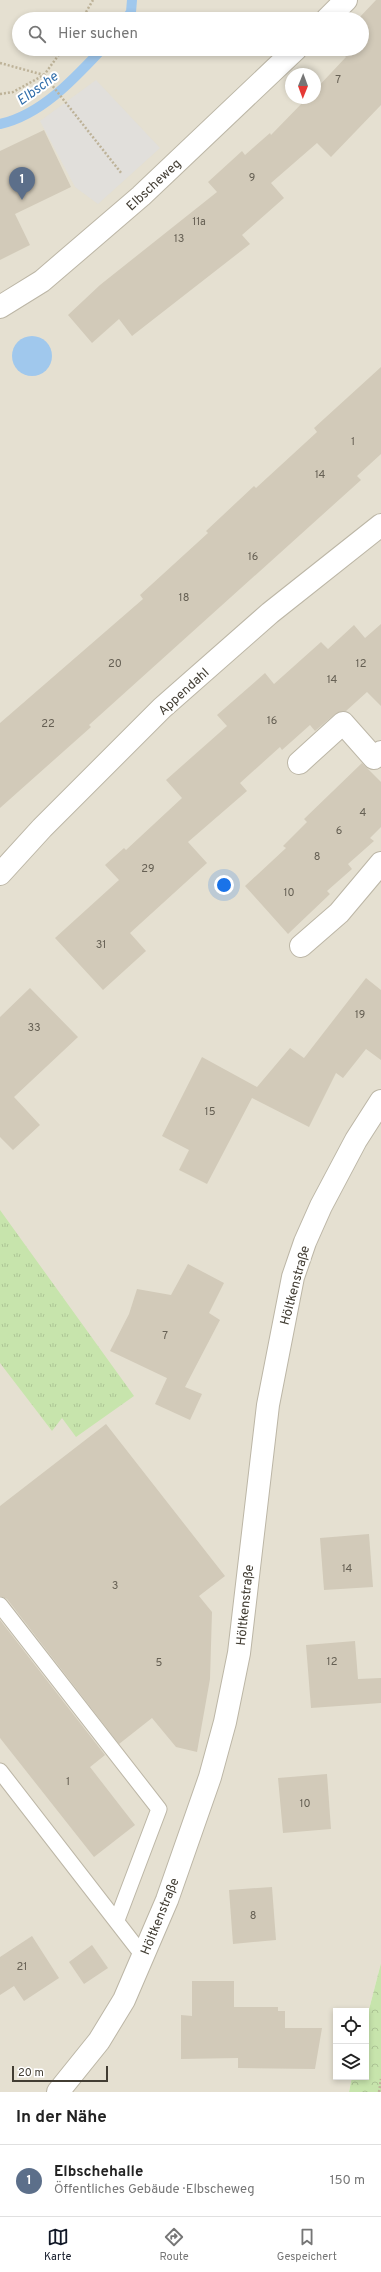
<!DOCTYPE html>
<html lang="de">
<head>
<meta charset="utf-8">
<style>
  body { margin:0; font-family:Overpass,sans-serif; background:#f6f6f6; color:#222 }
  .controls { position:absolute; right:12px; bottom:12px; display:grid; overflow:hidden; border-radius:0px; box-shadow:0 2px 6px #0003 }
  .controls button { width:36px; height:36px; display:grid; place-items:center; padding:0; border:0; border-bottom:1px solid #e0e0e0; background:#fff; color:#222; font:20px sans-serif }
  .compass { position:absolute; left:285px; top:68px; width:36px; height:36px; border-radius:50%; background:#fff; box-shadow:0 2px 6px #0003; rotate:181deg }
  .scale { position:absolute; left:12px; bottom:10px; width:96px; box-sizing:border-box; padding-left:4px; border:2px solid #423d33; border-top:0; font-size:11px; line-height:14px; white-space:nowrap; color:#423d33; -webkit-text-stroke:3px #fff; paint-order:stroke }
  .you { position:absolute; left:224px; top:885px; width:14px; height:14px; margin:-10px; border:3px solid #fff; border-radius:50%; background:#1a73e8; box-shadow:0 0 0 6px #1a73e833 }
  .badge { display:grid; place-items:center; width:26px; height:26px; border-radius:50%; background:#111827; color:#fff; font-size:13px; font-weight:700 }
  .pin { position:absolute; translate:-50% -33px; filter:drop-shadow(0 1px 2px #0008) }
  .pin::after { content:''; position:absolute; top:21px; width:14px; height:12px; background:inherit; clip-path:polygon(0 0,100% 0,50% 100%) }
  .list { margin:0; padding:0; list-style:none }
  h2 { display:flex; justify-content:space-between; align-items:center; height:52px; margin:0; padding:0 16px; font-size:17px }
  h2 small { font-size:13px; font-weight:400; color:#767676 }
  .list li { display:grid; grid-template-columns:26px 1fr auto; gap:12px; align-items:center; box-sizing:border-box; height:72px; padding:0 16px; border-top:1px solid #e0e0e0 }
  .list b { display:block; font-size:15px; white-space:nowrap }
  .list p { margin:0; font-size:13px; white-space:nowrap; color:#767676 }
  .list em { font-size:13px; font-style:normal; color:#767676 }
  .icon { flex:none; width:22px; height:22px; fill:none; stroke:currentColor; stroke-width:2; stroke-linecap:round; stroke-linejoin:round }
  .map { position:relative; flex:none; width:381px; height:2092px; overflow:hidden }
  .search { position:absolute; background:#fff; box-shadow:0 2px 6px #0003; left:12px; right:12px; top:12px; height:44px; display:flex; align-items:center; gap:10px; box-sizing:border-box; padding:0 14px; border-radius:22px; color:#767676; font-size:15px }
  .sheet { height:124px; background:#fff }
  nav { display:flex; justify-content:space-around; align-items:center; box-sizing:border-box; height:56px; border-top:1px solid #e0e0e0; background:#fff; font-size:11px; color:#767676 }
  nav a { display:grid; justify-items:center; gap:2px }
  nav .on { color:#111827 }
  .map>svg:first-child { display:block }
  .residential { fill:#e5e0d1; fill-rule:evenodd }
  .grass { fill:url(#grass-tufts) }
  .forest { fill:url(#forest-crowns) }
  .parking { fill:#e1dfdb }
  .water { fill:#a0c8ed }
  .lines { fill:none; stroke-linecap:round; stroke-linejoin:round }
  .stream { stroke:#a0c8ed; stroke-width:10 }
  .building { fill:#d2cab9 }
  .lane-casing { stroke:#bcb6a6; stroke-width:17 }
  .street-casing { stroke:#bcb6a6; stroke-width:24 }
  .path { stroke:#bdb298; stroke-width:2.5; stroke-dasharray:2 2; stroke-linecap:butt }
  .lane { stroke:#fff; stroke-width:15 }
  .street { stroke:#fff; stroke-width:22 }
  .labels { text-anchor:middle; stroke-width:4; stroke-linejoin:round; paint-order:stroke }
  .number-label { font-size:11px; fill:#666054 }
  .street-label { font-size:13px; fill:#423d33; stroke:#fff }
  .water-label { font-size:14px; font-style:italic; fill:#316eaa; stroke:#fff }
</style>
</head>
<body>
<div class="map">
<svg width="381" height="2092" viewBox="0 0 381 2092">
  <defs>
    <pattern id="grass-tufts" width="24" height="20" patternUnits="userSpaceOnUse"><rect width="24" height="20" fill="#c7e4ac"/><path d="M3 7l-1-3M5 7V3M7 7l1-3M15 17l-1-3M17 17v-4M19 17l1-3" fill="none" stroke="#acc494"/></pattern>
    <pattern id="forest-crowns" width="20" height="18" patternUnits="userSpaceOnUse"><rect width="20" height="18" fill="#c7e4ac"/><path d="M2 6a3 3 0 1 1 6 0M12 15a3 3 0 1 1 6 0" fill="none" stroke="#acc494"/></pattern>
  </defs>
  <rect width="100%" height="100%" fill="#f1eee3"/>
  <path class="residential" d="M 0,0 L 381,0 L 381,1963 L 366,2021 L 366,2011 L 336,2011 L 336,2077 L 352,2077 L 349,2092 L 0,2092 ZM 19,19 L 362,19 L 362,49 L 19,49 ZM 291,74 L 315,74 L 315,98 L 291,98 Z"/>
  <polygon class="grass" points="0,1210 134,1396 76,1437 62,1418 52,1431 0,1363"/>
  <polygon class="forest" points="381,1963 381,2092 349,2092 352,2077 366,2077 366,2021"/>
  <polygon class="parking" points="96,80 160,148 98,204 75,187 40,121"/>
  <circle class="water" cx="32" cy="356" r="20"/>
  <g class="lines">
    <g class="stream">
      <polyline points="126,19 131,12 132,0"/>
      <path d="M 0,124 C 41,115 74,79 102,49"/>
    </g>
  </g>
  <g class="building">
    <polygon points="376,0 381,0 381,105 331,157 317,143 271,183 284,198 242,235 250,244 132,336 119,319 92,343 68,315 100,285 217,192 208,182 242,151 245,155 270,133 271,135 307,98 315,98 315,90 346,57 339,49 362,49 362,19 358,19"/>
    <polygon points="44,130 71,187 15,214 30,245 0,260 0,151"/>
    <polygon points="381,367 381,454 357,476 361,480 89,725 91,727 0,808 0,723 143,599 140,595 208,533 206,531 254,486 256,488 317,432 314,428"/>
    <polygon points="381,624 381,706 367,692 346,711 335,714 315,731 310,725 282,750 280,747 240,783 247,791 188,842 207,863 130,933 146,951 103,990 55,938 119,880 105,865 124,848 126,850 182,798 166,780 227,726 217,715 265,673 274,684 321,642 328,649 354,625 365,638"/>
    <polygon points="362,763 381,782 381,827 370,838 374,841 348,864 352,869 327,891 330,894 288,934 245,886 286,848 283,846 307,822 304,819"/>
    <polygon points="366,978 381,990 381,1060 366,1049 343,1078 336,1073 309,1127 252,1098 207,1184 179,1170 189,1150 162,1136 202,1057 257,1087 290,1048 304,1058"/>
    <polygon points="30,988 78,1037 14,1097 40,1125 13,1150 0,1137 0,1017"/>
    <polygon points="188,1264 224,1283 209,1313 220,1320 185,1387 202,1394 190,1420 155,1404 167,1378 171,1380 110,1351 129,1314 137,1289 171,1295"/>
    <polygon points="106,1424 225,1576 199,1596 212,1612 210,1679 197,1752 176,1747 152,1718 119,1744 7,1599 0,1596 0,1506"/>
    <polygon points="369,1534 373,1587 324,1590 320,1538"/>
    <polygon points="0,1620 105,1755 90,1767 135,1825 94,1857 0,1738"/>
    <polygon points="355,1641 358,1679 381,1678 381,1703 311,1708 306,1645"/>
    <polygon points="327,1774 331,1829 283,1833 278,1778"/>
    <polygon points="272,1887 276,1940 233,1944 229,1890"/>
    <polygon points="32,1936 59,1978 24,2001 14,1986 0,1995 0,1957"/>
    <polygon points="92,1945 108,1968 84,1984 69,1962"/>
    <polygon points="192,1981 234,1981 234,2007 278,2007 278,2011 285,2011 285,2028 322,2028 315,2069 238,2068 238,2058 181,2059 181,2015 192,2016"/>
  </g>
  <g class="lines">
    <defs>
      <g id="lane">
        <polyline points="0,1605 159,1809 117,1920"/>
        <polyline points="0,1771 144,1957"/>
      </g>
      <g id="street">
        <polyline points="327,19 346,0"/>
        <polyline points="0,307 42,281 141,196 296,49"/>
        <polyline points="299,763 343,723 374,758 381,752"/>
        <polyline points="0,874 42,828 162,708 270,613 381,525"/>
        <polyline points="301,946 339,913 381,863"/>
        <polyline points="58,2092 99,2041 124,2000 167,1900 210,1777 225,1722 239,1653 268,1405 293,1277 305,1242 321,1206 356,1140 381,1101"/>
      </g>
    </defs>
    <use href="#lane" class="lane-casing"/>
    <use href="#street" class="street-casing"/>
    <g class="path">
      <polyline points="82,19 93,0"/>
      <polyline points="0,63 44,75 122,174"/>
      <polyline points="0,94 13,92 44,75 63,49"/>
      <polyline points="379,2092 381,2079"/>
    </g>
    <use href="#lane" class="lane"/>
    <use href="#street" class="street"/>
  </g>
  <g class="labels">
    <g class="number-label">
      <text x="338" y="83">7</text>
      <text x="252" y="181">9</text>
      <text x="199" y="225">11a</text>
      <text x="179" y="242">13</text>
      <text x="353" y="445">1</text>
      <text x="320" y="478">14</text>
      <text x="253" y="560">16</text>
      <text x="184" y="601">18</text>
      <text x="115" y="667">20</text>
      <text x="361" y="667">12</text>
      <text x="332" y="683">14</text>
      <text x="272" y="724">16</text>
      <text x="48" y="727">22</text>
      <text x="363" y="816">4</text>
      <text x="339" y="834">6</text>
      <text x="317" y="860">8</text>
      <text x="148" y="872">29</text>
      <text x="289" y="896">10</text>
      <text x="101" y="948">31</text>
      <text x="360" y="1018">19</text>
      <text x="34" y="1031">33</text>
      <text x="210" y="1115">15</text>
      <text x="165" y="1339">7</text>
      <text x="347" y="1572">14</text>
      <text x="115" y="1589">3</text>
      <text x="332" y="1665">12</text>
      <text x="159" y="1666">5</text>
      <text x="68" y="1785">1</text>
      <text x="305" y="1807">10</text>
      <text x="253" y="1919">8</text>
      <text x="22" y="1970">21</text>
    </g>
    <g class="street-label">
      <text transform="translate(153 184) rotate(-43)" y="5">Elbscheweg</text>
      <text transform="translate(183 691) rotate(-42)" y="5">Appendahl</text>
      <text transform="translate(294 1285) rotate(-75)" y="5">Höltkenstraße</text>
      <text transform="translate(244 1605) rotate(-84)" y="5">Höltkenstraße</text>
      <text transform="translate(159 1916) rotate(-68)" y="5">Höltkenstraße</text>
    </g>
    <g class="water-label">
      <text transform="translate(37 88) rotate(-36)" y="5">Elbsche</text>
    </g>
  </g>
</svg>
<div class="controls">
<button><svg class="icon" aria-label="locate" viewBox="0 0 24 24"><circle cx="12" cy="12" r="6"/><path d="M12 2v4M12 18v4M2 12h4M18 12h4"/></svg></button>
<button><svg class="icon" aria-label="layers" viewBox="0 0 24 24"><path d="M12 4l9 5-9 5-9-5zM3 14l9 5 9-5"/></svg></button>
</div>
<svg class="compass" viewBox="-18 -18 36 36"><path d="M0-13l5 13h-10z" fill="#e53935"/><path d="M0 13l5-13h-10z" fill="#767676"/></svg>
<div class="scale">20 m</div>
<div class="you"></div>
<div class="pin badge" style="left:22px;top:200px;background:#5c6f8a">1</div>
<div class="search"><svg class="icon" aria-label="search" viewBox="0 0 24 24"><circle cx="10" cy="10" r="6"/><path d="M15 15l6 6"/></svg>Hier suchen</div>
</div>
<section class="sheet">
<h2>In der Nähe<small></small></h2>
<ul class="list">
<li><span class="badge" style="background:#5c6f8a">1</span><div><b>Elbschehalle</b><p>Öffentliches Gebäude · Elbscheweg</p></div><em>150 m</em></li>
</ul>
</section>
<nav>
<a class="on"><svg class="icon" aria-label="map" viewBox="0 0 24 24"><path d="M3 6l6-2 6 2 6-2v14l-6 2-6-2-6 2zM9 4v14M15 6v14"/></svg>Karte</a>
<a><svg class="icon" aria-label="directions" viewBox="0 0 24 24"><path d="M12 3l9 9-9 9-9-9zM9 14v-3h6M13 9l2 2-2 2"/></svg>Route</a>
<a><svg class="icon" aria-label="saved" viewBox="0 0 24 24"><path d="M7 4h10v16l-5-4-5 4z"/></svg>Gespeichert</a>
</nav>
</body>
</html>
